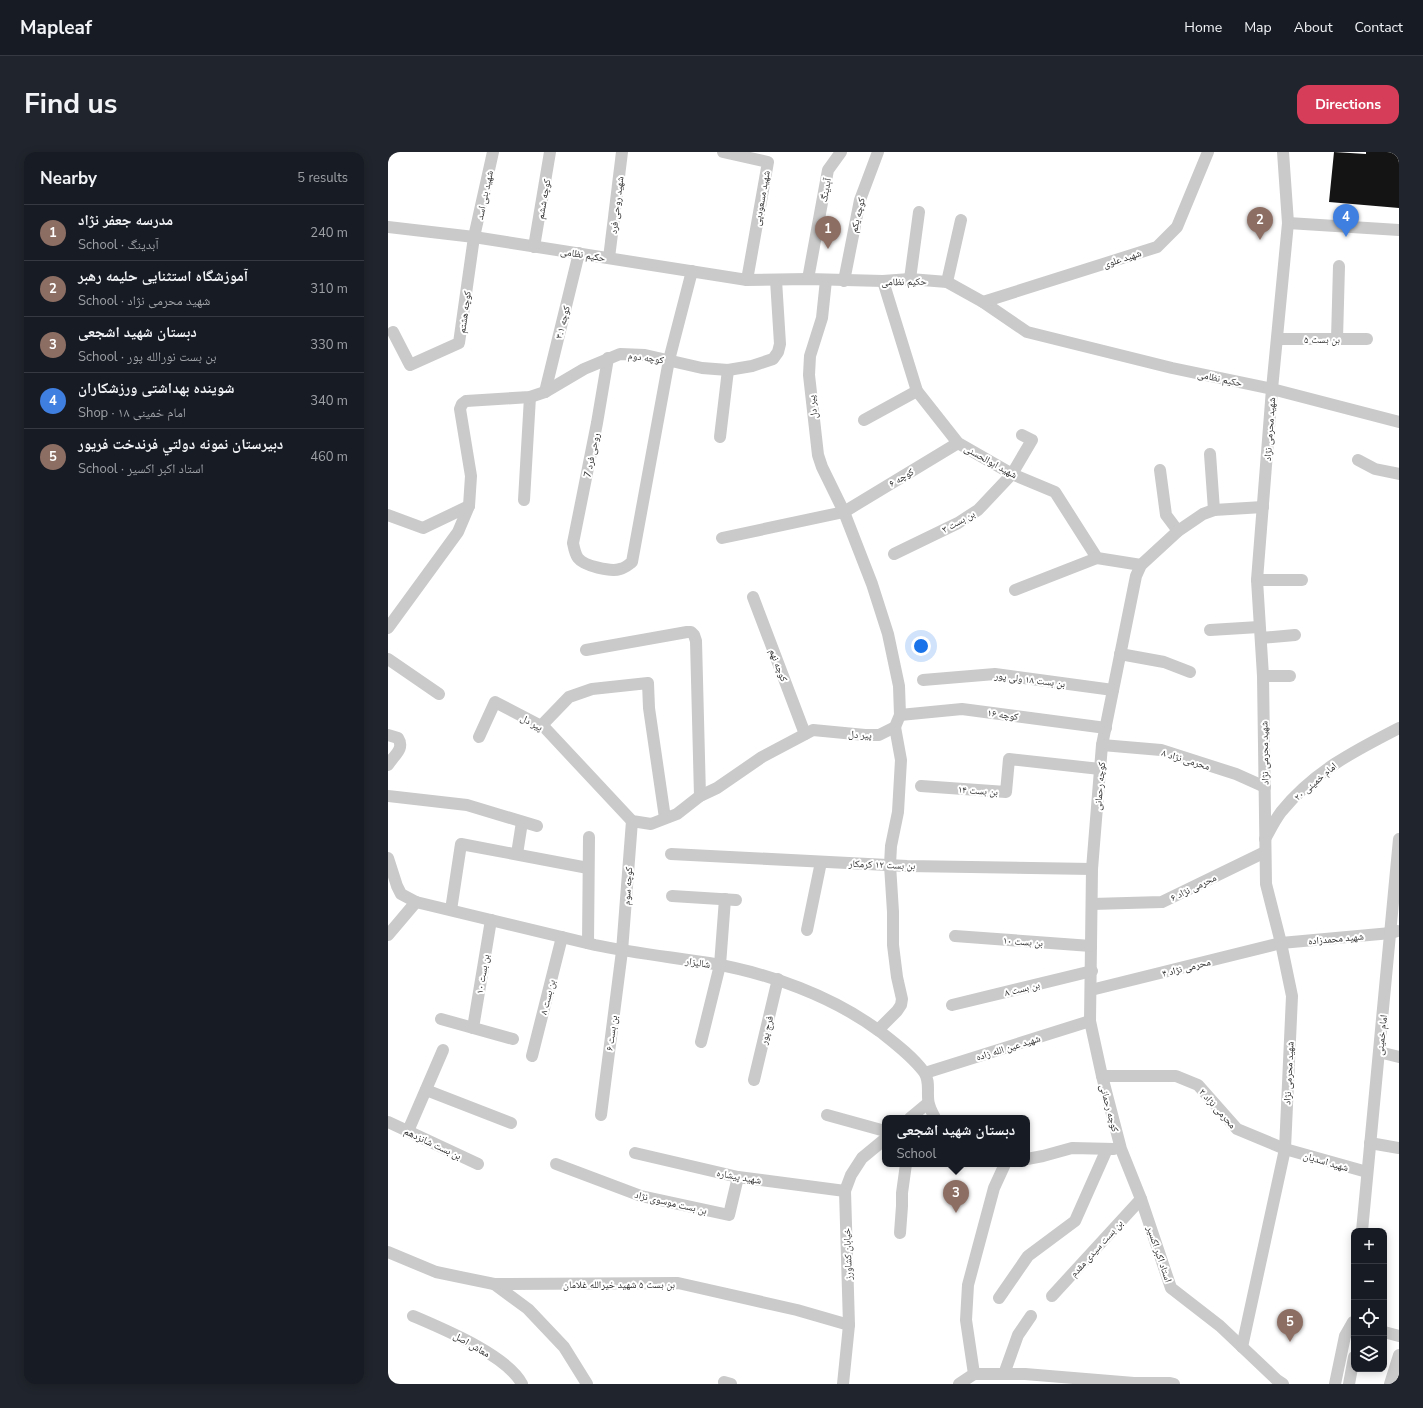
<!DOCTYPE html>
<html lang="en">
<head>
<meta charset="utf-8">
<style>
  body { margin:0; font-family:"Nunito Sans","Noto Naskh Arabic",sans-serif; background:#20242c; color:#f1f3f6 }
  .controls { position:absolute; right:12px; bottom:12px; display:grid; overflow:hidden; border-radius:8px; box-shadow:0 2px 10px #0003 }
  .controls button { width:36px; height:36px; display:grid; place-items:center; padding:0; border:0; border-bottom:1px solid #363941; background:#171b24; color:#f1f3f6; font:20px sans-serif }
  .you { position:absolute; left:533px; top:494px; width:14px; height:14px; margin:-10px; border:3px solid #fff; border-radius:50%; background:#1a73e8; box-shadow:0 0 0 6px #1a73e833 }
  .badge { display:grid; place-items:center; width:26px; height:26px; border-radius:50%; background:#d63d59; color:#fff; font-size:13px; font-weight:700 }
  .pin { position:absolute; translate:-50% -33px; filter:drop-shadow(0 1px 2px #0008) }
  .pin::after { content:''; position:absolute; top:21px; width:14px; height:12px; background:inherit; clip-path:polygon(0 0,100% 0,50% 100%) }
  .popup { position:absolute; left:494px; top:963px; width:148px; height:52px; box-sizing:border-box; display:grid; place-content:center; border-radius:8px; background:#171b24; filter:drop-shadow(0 1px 3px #0005); font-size:13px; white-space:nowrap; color:#9ea1a6 }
  .popup b { font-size:15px; color:#f1f3f6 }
  .popup::after { content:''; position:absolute; left:50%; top:100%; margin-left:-8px; border:8px solid transparent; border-top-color:#171b24 }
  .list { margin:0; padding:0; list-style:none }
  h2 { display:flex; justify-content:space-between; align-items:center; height:52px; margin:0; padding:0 16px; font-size:17px }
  h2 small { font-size:13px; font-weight:400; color:#9ea1a6 }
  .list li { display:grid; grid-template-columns:26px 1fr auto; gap:12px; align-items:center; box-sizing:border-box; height:56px; padding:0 16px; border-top:1px solid #363941 }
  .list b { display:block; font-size:15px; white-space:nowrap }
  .list p { margin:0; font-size:13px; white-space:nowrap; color:#9ea1a6 }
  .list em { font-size:13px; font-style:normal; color:#9ea1a6 }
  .icon { flex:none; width:22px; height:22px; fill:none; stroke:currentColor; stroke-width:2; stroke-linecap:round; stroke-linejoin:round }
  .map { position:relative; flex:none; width:1011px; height:1232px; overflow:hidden; border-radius:12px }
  header { display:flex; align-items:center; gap:24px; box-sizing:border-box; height:56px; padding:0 20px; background:#171b24; border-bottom:1px solid #363941 }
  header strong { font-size:19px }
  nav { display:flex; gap:22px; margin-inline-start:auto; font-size:14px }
  .intro { display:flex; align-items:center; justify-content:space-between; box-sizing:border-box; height:96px; padding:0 24px }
  h1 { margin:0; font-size:28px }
  .button { padding:10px 18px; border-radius:12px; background:#d63d59; color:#fff; font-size:14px; font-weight:700 }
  main { display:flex; gap:24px; padding:0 24px }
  aside { flex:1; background:#171b24; border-radius:12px; box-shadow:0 2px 10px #0003 }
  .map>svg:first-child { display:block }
  .building { fill:#141414 }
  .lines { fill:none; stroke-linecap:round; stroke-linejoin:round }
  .minor { stroke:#cacaca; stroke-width:12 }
  .labels { text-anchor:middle; stroke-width:4; stroke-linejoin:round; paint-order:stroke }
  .street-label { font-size:10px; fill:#2d2d2d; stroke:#fff }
</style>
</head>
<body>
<header>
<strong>Mapleaf</strong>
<nav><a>Home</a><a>Map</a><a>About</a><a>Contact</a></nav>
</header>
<div class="intro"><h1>Find us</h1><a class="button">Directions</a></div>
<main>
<aside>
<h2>Nearby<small>5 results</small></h2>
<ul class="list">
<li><span class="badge" style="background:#8d6e63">1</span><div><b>مدرسه جعفر نژاد</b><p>School · آبدینگ</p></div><em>240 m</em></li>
<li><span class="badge" style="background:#8d6e63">2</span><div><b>آموزشگاه استثنایی حلیمه رهبر</b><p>School · شهید محرمی نژاد</p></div><em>310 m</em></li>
<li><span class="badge" style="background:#8d6e63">3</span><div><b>دبستان شهید اشجعی</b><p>School · بن بست نورالله پور</p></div><em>330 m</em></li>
<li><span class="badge" style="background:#3f7fe0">4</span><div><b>شوینده بهداشتی ورزشکاران</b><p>Shop · امام خمینی ۱۸</p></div><em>340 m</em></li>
<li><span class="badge" style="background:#8d6e63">5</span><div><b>دبیرستان نمونه دولتي فرندخت فريور</b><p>School · استاد اکبر اکسیر</p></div><em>460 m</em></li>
</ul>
</aside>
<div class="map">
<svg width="1011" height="1232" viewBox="0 0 1011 1232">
  <rect width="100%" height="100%" fill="#fff"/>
  <polygon class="building" points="946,0 978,2 978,0 1011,0 1011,56 941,50"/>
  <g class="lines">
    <g class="minor">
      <polyline points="335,0 380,10 359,128"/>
      <polyline points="900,71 1011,78"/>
      <polyline points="0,75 86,85 359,128 420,127 495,129 522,127 559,130 595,150 639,180 784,216 884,237 1011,270"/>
      <polyline points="146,95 162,0"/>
      <polyline points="221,106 234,0"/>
      <polyline points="420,127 440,18 453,0"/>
      <polyline points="522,127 531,60"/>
      <polyline points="456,129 472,48 490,0"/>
      <polyline points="495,129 529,239 570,291 624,322 667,340 709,406 753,413"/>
      <polyline points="559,130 573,68"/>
      <polyline points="595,150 769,95 789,75 820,0"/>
      <polyline points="5,180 22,213 71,191 86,85 105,0"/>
      <polyline points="889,187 979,187"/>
      <polyline points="949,187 951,114"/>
      <path d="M 220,206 L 209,271 L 185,391 C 186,396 187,402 190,406 C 196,414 223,420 232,417 C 237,416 240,413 244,410 L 281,208 L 304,119"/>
      <polyline points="157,240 191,101"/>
      <polyline points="476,268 529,239"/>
      <polyline points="332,285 340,218"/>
      <polyline points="822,302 826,358"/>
      <polyline points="970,308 987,317 1011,322"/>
      <polyline points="772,318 778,363 790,379"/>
      <polyline points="136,348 142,245"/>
      <polyline points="875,355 826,358 815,362 790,379 753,413 748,424 714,593 704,717 702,869 714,924 733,997 753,1047 783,1136 832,1174 889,1228 895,1232"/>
      <polyline points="0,363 35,376 81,354"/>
      <polyline points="334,386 456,360 570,291"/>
      <polyline points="506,402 570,371 590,358 624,322 644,288 634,283"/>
      <polyline points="869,428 914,428"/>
      <polyline points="627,438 709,406"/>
      <polyline points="365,445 417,582"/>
      <polyline points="0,476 70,380 81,354 83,324 72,257 74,252 78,249 142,245 157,240 196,217 232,202 257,203 314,216 340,218 364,214 385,207 390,200 392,192 388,128"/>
      <polyline points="822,478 871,475"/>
      <polyline points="873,486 907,483"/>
      <polyline points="198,498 299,480 303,480 306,483 308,489 312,644"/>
      <polyline points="732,502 776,510 802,520"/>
      <polyline points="0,507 51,542"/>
      <polyline points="875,524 902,524"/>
      <polyline points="535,528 607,522 725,538"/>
      <polyline points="512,563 574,557 718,576"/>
      <polyline points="153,574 181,545 204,537 260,531 261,556 277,666"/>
      <path d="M 0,583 L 10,586 C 17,597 6,603 0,613"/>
      <polyline points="91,585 107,550 157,576 244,669 263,672 289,662 312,644 329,636 374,605 425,578 477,583 491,583 507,575 512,563 511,534 500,482 484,432 456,360 434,315 430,303 421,223 422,204 434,166 438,128"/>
      <polyline points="714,593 773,598 848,622 877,635"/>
      <polyline points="533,634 618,640 621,607 712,617"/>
      <polyline points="0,644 79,653 149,674"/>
      <path d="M 877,687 C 882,678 887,668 893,660 C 925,620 966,599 1011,576"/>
      <polyline points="129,702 134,670"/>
      <polyline points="283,702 519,714 704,717"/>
      <path d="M 0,706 L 9,734 L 13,742 L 28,750 L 207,793 C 245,801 283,805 321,811 C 381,821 445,844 494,881 C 508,892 525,905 536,920 C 543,930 538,942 541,952 C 542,957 545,962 547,966"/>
      <polyline points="284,744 348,748"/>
      <polyline points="704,752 774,750 877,700"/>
      <polyline points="63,758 73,692 200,716"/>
      <polyline points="419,778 433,710"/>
      <polyline points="0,783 28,750"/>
      <polyline points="567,784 703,794"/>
      <polyline points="200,791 201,685"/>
      <polyline points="703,838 893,791 1003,781 1009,779"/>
      <polyline points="564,853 704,819"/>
      <polyline points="53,867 125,887"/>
      <polyline points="85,876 103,768"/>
      <polyline points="490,878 509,859 513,853 514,847 509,825 505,793 505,760 502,713 503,694 510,660 513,608 507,575"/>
      <polyline points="313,890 332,813 337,747"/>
      <polyline points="991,900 1011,905"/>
      <polyline points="144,904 174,785"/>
      <polyline points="537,921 702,869"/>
      <polyline points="714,924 788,924 810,933 849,977 897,997 979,1020"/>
      <polyline points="366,928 390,827"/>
      <polyline points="38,938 123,971"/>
      <polyline points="213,963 234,799 244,669"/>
      <polyline points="439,963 497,979"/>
      <polyline points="522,966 540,951"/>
      <polyline points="0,970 90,1012"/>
      <polyline points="20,979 55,898"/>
      <polyline points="982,991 1011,996"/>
      <polyline points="247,1001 350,1025 457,1039"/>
      <polyline points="639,1007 655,1004 684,996 726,997"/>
      <polyline points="168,1012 253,1044 341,1063 350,1025"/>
      <polyline points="974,1079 1011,687"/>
      <polyline points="512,1081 514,1054 514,1041 518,1012"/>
      <polyline points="0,1100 48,1120 106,1132 290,1131 409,1158 461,1173"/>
      <polyline points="106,1132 140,1157 176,1195 199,1232"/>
      <polyline points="664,1144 753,1047"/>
      <polyline points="611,1146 640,1104 687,1069 719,997"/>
      <path d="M 25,1164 C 55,1177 119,1203 134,1232"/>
      <polyline points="996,1180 1011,1184"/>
      <polyline points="854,1195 897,997 904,844 893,791 878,732 875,524 869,428 884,237 900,71 895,0"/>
      <polyline points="586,1222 637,1222 746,1231 782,1231 786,1232"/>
      <polyline points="616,1222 630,1183 643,1164"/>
      <polyline points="336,1230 343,1232"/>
      <polyline points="455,1232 461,1173 457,1039 463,1023 474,1006 497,987"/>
      <polyline points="571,1232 586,1222 578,1168 580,1133 606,1036 617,1012"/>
      <polyline points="947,1232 957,1184 965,1170"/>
      <polyline points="961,1232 966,1205"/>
      <polyline points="1002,1232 1011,1203"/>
    </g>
  </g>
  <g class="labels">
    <g class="street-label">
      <text transform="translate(437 38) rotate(-79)" y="4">آبدینگ</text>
      <text transform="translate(96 43) rotate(-78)" y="4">شهید بنی اسد</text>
      <text transform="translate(373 46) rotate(-80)" y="4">شهید مسعودپی</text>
      <text transform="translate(155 47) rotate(-80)" y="4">کوچه ششم</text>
      <text transform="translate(228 53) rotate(-83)" y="4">شهید روحی فرد</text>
      <text transform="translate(469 63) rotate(-77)" y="4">کوچه یکم</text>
      <text transform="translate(195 102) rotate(9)" y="4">حکیم نظامی</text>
      <text transform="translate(734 106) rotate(-18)" y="4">شهید علوی</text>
      <text transform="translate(516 129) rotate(-1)" y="4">حکیم نظامی</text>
      <text transform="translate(76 160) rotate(-82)" y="4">کوچه هشتم</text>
      <text transform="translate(174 170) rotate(-76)" y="4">کوچه ۳.۱</text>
      <text x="934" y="191">بن بست ۵</text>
      <text transform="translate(258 205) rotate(8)" y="4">کوچه دوم</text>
      <text transform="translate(832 226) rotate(12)" y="4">حکیم نظامی</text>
      <text transform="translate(424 255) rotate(-97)" y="4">پیر دل</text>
      <text transform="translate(881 277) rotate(-86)" y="4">شهید محرمی نژاد</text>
      <text transform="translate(203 303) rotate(-78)" y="4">روحی فرد 7</text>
      <text transform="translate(603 309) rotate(29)" y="4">شهید ابوالحسنی</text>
      <text transform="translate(513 325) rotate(-31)" y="4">کوچه ۶</text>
      <text transform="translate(570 369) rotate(-29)" y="4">بن بست ۳</text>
      <text transform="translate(391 513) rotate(69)" y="4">کوچه نهم</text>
      <text transform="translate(642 527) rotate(7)" y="4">بن بست ۱۸ ولی پور</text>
      <text transform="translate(615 562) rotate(8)" y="4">کوچه ۱۶</text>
      <text transform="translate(144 570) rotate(29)" y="4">پیر دل</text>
      <text transform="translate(472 582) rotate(3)" y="4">پیر دل</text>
      <text transform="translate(876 601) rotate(-91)" y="4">شهید محرمی نژاد</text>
      <text transform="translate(798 607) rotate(17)" y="4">محرمی نژاد ۸</text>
      <text transform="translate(927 629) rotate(-41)" y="4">امام خمینی ۲۰</text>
      <text transform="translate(711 634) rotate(-85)" y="4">کوچه رحمانی</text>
      <text transform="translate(590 638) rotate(4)" y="4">بن بست ۱۴</text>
      <text transform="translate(494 712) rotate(2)" y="4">بن بست ۱۲ کرمکار</text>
      <text transform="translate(239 734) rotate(-86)" y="4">کوچه سوم</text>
      <text transform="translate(805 735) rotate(-26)" y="4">محرمی نژاد ۶</text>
      <text transform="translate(948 786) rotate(-5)" y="4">شهید محمدزاده</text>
      <text transform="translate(635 789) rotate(4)" y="4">بن بست ۱۰</text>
      <text transform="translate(310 810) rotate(9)" y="4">شالیزار</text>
      <text transform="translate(798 815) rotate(-14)" y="4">محرمی نژاد ۴</text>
      <text transform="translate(94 822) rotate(-81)" y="4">بن بست ۱۰</text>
      <text transform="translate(634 836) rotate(-14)" y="4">بن بست ۸</text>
      <text transform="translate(159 845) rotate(-76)" y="4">بن بست ۸</text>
      <text transform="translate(378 878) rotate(-77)" y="4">فرج پور</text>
      <text transform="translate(223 881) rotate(-82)" y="4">بن بست ۶</text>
      <text transform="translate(993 883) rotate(-84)" y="4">امام خمینی</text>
      <text transform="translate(620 895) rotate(-17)" y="4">شهید عین الله زاده</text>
      <text transform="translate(900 921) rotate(-87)" y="4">شهید محرمی نژاد</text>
      <text transform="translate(722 956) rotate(75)" y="4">کوچه رحمانی</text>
      <text transform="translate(830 956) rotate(48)" y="4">محرمی نژاد ۲</text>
      <text transform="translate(45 991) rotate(25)" y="4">بن بست شانزدهم</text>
      <text transform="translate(938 1009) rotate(16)" y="4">شهید اسدیان</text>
      <text transform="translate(351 1024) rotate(10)" y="4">شهید پیشاره</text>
      <text transform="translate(283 1050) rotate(13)" y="4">بن بست موسوی نژاد</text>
      <text transform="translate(708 1096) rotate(-48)" y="4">بن بست سیدی مقدم</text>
      <text transform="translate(459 1102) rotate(-92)" y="4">خیابان کشاورز</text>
      <text transform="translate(772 1102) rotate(71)" y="4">استاد اکبر اکسیر</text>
      <text x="231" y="1136">بن بست ۵ شهید خیرالله غلامان</text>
      <text transform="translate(84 1192) rotate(30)" y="4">معاش اصل</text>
    </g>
  </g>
</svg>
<div class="controls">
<button>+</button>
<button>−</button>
<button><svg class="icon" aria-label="locate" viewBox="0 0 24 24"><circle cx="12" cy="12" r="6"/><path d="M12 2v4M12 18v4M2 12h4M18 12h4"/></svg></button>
<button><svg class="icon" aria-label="layers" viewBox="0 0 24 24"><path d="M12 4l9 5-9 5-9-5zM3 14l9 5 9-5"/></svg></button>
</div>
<div class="you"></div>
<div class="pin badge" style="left:440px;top:97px;background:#8d6e63">1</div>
<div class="pin badge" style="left:872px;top:88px;background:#8d6e63">2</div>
<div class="pin badge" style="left:568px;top:1061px;background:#8d6e63">3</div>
<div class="popup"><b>دبستان شهید اشجعی</b>School</div>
<div class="pin badge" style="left:958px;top:85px;background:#3f7fe0">4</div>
<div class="pin badge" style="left:902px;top:1190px;background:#8d6e63">5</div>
</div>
</main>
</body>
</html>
